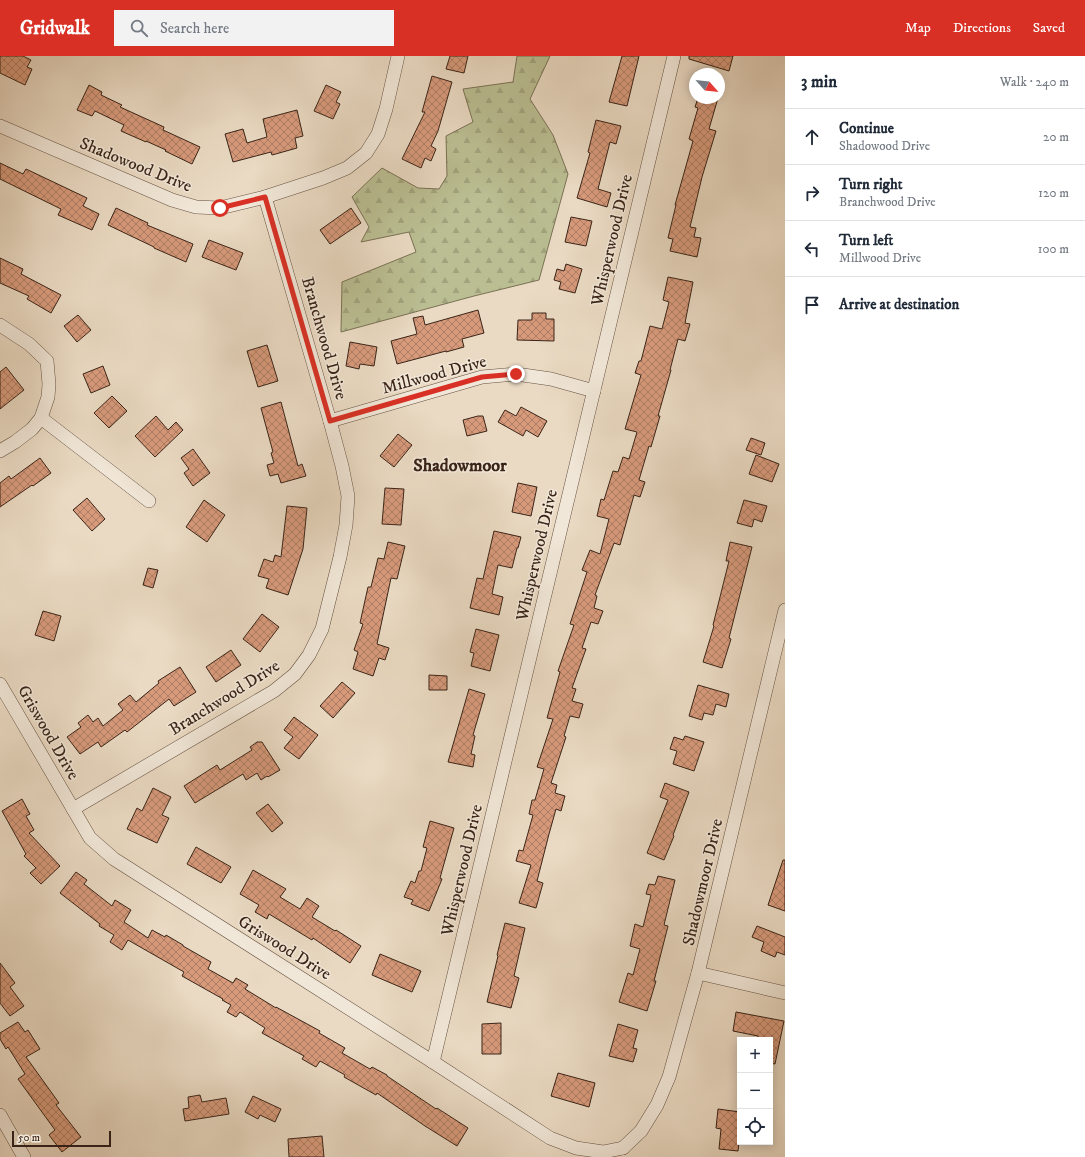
<!DOCTYPE html>
<html lang="en">
<head>
<meta charset="utf-8">
<style>
  body { margin:0; font-family:"IM FELL DW Pica",serif; background:#f2f2f3; color:#1f2937 }
  .controls { position:absolute; right:12px; bottom:12px; display:grid; overflow:hidden; border-radius:0px; box-shadow:0 2px 10px #0003 }
  .controls button { width:36px; height:36px; display:grid; place-items:center; padding:0; border:0; border-bottom:1px solid #e0e1e3; background:#fff; color:#1f2937; font:20px sans-serif }
  .compass { position:absolute; left:689px; top:12px; width:36px; height:36px; border-radius:50%; background:#fff; box-shadow:0 2px 10px #0003; rotate:117deg }
  .scale { position:absolute; left:12px; bottom:10px; width:99px; box-sizing:border-box; padding-left:4px; border:2px solid #3a2418; border-top:0; font-size:11px; line-height:14px; white-space:nowrap; color:#3a2418; -webkit-text-stroke:3px #f1e7d8; paint-order:stroke }
  .stop { position:absolute; width:12px; height:12px; margin:-9px; border:3px solid #d93025; border-radius:50%; background:#fff }
  .stop.end { background:#d93025; border-color:#fff; box-shadow:0 1px 4px #0008 }
  .list { margin:0; padding:0; list-style:none }
  h2 { display:flex; justify-content:space-between; align-items:center; height:52px; margin:0; padding:0 16px; font-size:17px }
  h2 small { font-size:13px; font-weight:400; color:#747a83 }
  .list li { display:grid; grid-template-columns:26px 1fr auto; gap:12px; align-items:center; box-sizing:border-box; height:56px; padding:0 16px; border-top:1px solid #e0e1e3 }
  .list b { display:block; font-size:15px; white-space:nowrap }
  .list p { margin:0; font-size:13px; white-space:nowrap; color:#747a83 }
  .list em { font-size:13px; font-style:normal; color:#747a83 }
  .icon { flex:none; width:22px; height:22px; fill:none; stroke:currentColor; stroke-width:2; stroke-linecap:round; stroke-linejoin:round }
  .map { position:relative; flex:none; width:785px; height:1101px; overflow:hidden }
  header { display:flex; align-items:center; gap:24px; box-sizing:border-box; height:56px; padding:0 20px; background:#d93025; color:#fff }
  header strong { font-size:19px }
  nav { display:flex; gap:22px; margin-inline-start:auto; font-size:14px }
  .search { width:280px; height:36px; background:#f2f2f3; display:flex; align-items:center; gap:10px; box-sizing:border-box; padding:0 14px; border-radius:0px; color:#747a83; font-size:15px }
  main { display:flex }
  aside { flex:1; background:#fff }
  .map>svg:first-child { display:block }
  .forest { fill:url(#forest-firs); stroke:#7a7155 }
  .building { fill:url(#building-cross-hatch); stroke:#3a2418 }
  .lines { fill:none; stroke-linecap:round; stroke-linejoin:round }
  .street-casing { stroke:#665243; stroke-width:14 }
  .street { stroke:#f1e7d8; stroke-width:13 }
  .route { stroke:#d93025; stroke-width:5 }
  .labels { text-anchor:middle; stroke-width:3; stroke-linejoin:round; paint-order:stroke }
  .street-label { font-size:17px; fill:#3a2418; stroke:#f1e7d8 }
  .neighbourhood-label { font-size:18px; font-weight:bold; fill:#3a2418; stroke:#f1e7d8 }
</style>
</head>
<body>
<header>
<strong>Gridwalk</strong>
<div class="search"><svg class="icon" aria-label="search" viewBox="0 0 24 24"><circle cx="10" cy="10" r="6"/><path d="M15 15l6 6"/></svg>Search here</div>
<nav><a>Map</a><a>Directions</a><a>Saved</a></nav>
</header>
<main>
<div class="map">
<svg width="785" height="1101" viewBox="0 0 785 1101">
  <defs>
    <pattern id="forest-firs" width="22" height="20" patternUnits="userSpaceOnUse"><rect width="22" height="20" fill="#babe92"/><path d="M5 1l3.5 6h-7zM16 11l3.5 6h-7z" fill="#a1a37d"/></pattern>
    <pattern id="building-cross-hatch" width="8" height="8" patternUnits="userSpaceOnUse"><rect width="8" height="8" fill="#d79a7b"/><path d="M0 0l8 8M0 8l8-8" fill="none" stroke="#af7d64"/></pattern>
  </defs>
  <rect width="100%" height="100%" fill="#eadac3"/>
  <filter id="stains"><feTurbulence type="fractalNoise" baseFrequency=".005" numOctaves="4"/><feColorMatrix values="0 0 0 0 .2 0 0 0 0 .09 0 0 0 0 .02 0 0 0 .5 -.17"/></filter>
  <radialGradient id="worn" r=".72"><stop offset=".6" stop-color="#630" stop-opacity="0"/><stop offset="1" stop-color="#630" stop-opacity=".3"/></radialGradient>
  <polygon class="forest" points="517,0 550,0 530,43 553,79 568,118 539,224 474,240 341,276 342,226 416,196 409,176 361,186 369,171 352,141 382,112 418,132 439,133 447,120 446,80 473,66 463,33 513,26"/>
  <g class="building">
    <polygon points="0,0 23,0 31,4 27,11 32,13 25,29 0,17"/>
    <polygon points="450,0 468,0 464,17 446,13"/>
    <polygon points="622,0 639,0 627,50 609,46"/>
    <polygon points="689,0 733,0 729,15 689,3"/>
    <polygon points="432,20 452,26 438,75 431,90 436,93 431,105 425,102 421,112 402,103 425,56 422,56"/>
    <polygon points="89,29 102,36 101,39 122,49 120,51 164,71 163,74 200,91 192,108 165,95 166,94 146,85 146,86 121,75 124,69 95,55 92,60 77,54"/>
    <polygon points="326,29 341,36 336,46 340,48 333,63 314,55"/>
    <polygon points="698,42 718,42 709,73 716,75 702,121 690,171 696,172 694,181 701,182 697,201 670,195 673,183 668,182 676,149 675,149 693,85 689,83 698,52 695,51"/>
    <polygon points="297,54 303,80 295,82 297,92 272,99 271,96 233,106 225,78 243,73 247,87 267,81 263,63"/>
    <polygon points="596,64 621,70 616,88 610,86 598,133 611,137 607,151 577,142 590,97 588,96"/>
    <polygon points="0,107 23,118 26,113 87,142 83,150 99,158 92,174 58,159 61,153 0,123"/>
    <polygon points="116,152 148,167 147,169 193,188 186,206 154,192 154,191 108,169"/>
    <polygon points="351,152 361,167 330,188 320,174"/>
    <polygon points="571,161 592,165 586,190 565,186"/>
    <polygon points="209,184 243,197 236,214 202,201"/>
    <polygon points="0,202 23,213 21,218 61,239 51,257 27,243 29,240 0,227"/>
    <polygon points="566,208 582,213 575,237 559,233 561,226 554,224 557,213 564,215"/>
    <polygon points="668,221 693,226 685,267 690,268 685,285 678,283 670,314 671,314 658,360 660,360 651,391 649,390 639,424 645,426 640,441 634,439 620,489 614,487 595,539 597,540 594,552 603,555 598,568 591,566 582,592 586,593 572,632 576,633 572,645 583,648 579,662 570,660 564,680 566,681 551,727 557,729 555,737 565,740 561,755 556,753 549,778 537,825 543,827 536,852 519,847 531,809 516,805 519,794 523,795 533,759 529,758 532,744 535,744 544,713 537,711 553,663 547,662 560,616 558,615 574,569 570,568 587,516 582,514 590,494 600,498 609,463 597,460 601,443 604,444 613,415 618,416 623,401 629,403 637,376 625,373 641,319 635,317 639,305 641,305 650,270 662,273 669,246 663,244"/>
    <polygon points="478,254 484,277 462,283 464,291 446,296 446,295 397,308 391,285 417,278 413,262 423,260 425,269"/>
    <polygon points="532,257 546,257 546,263 554,263 554,285 517,284 518,264 532,264"/>
    <polygon points="78,259 91,274 77,286 64,270"/>
    <polygon points="350,286 377,291 374,310 360,308 359,313 346,310"/>
    <polygon points="267,289 278,325 258,331 247,295"/>
    <polygon points="103,310 110,329 91,337 83,318"/>
    <polygon points="6,311 24,334 0,353 0,316"/>
    <polygon points="112,340 127,355 109,372 94,357"/>
    <polygon points="281,346 298,410 302,408 306,420 281,427 278,418 270,420 267,409 274,407 271,397 273,396 261,352"/>
    <polygon points="521,351 547,365 538,381 526,374 523,380 498,366 505,354 516,360"/>
    <polygon points="156,360 168,374 176,366 183,374 155,401 135,380"/>
    <polygon points="478,360 483,360 487,375 467,380 463,364"/>
    <polygon points="398,378 412,389 394,411 380,400"/>
    <polygon points="751,382 765,387 761,399 746,394"/>
    <polygon points="193,393 210,417 193,430 184,417 189,413 181,402"/>
    <polygon points="756,399 779,408 772,426 749,418"/>
    <polygon points="40,402 51,417 33,430 32,429 0,451 0,427 9,420 11,423"/>
    <polygon points="518,427 537,431 531,460 512,456"/>
    <polygon points="385,432 404,433 401,469 382,468"/>
    <polygon points="87,442 105,463 92,475 73,454"/>
    <polygon points="204,444 225,459 207,486 186,471"/>
    <polygon points="744,444 767,450 762,466 754,463 752,471 737,467"/>
    <polygon points="287,450 307,452 303,493 288,539 266,532 269,523 258,520 264,503 273,506 275,499 281,501"/>
    <polygon points="494,475 521,481 518,492 517,492 512,512 498,509 492,538 503,541 499,559 470,552 477,522 483,523"/>
    <polygon points="388,486 405,490 397,523 391,522 377,588 389,592 385,604 379,602 373,620 353,613 358,596 354,594 363,568 360,567 368,531 371,531 378,502 384,503"/>
    <polygon points="730,486 752,491 729,582 731,583 722,612 703,606 714,570 713,569 729,505 726,505"/>
    <polygon points="148,512 158,514 153,532 143,529"/>
    <polygon points="43,555 61,560 54,585 35,579"/>
    <polygon points="262,558 279,571 260,596 243,583"/>
    <polygon points="476,573 499,579 490,615 471,610 474,597 470,596"/>
    <polygon points="231,594 241,609 216,626 206,611"/>
    <polygon points="180,611 196,636 174,650 169,643 127,676 125,674 101,691 98,686 80,698 67,681 81,671 78,667 88,659 93,666 98,662 103,670 123,654 118,648 130,639 136,646 159,627 158,625"/>
    <polygon points="429,619 447,620 447,634 429,634"/>
    <polygon points="342,626 355,637 333,662 320,650"/>
    <polygon points="698,629 729,638 726,651 716,648 713,659 704,657 702,664 689,660"/>
    <polygon points="469,633 485,638 473,679 475,680 471,698 475,699 473,711 448,706"/>
    <polygon points="294,661 318,679 299,703 284,692 293,681 284,674"/>
    <polygon points="685,680 704,686 694,715 673,708 677,695 670,693 674,681 683,684"/>
    <polygon points="257,686 262,686 280,714 268,721 267,720 261,724 257,717 246,724 243,718 195,747 184,730 217,709 220,714 252,694 250,691"/>
    <polygon points="665,727 689,736 673,779 674,780 664,804 647,797 668,744 660,741"/>
    <polygon points="153,732 171,741 162,759 169,762 157,787 127,773 137,752 142,755"/>
    <polygon points="22,743 30,758 26,760 34,774 29,777 60,810 41,828 30,817 36,812 24,800 26,798 2,755"/>
    <polygon points="268,748 283,767 272,776 256,757"/>
    <polygon points="430,765 454,772 440,822 442,823 429,855 411,848 413,844 404,841 411,825 415,827 419,815 421,815 427,792 423,791"/>
    <polygon points="196,791 231,811 221,827 187,808"/>
    <polygon points="783,804 785,804 785,855 768,849"/>
    <polygon points="253,814 286,833 280,841 300,853 307,842 319,850 312,861 335,875 336,874 361,890 350,907 313,882 312,884 269,858 267,863 255,856 259,849 240,838"/>
    <polygon points="76,816 87,824 84,828 112,850 115,844 131,854 124,866 148,882 152,874 165,881 166,879 183,889 183,890 211,906 208,913 233,927 236,922 248,929 245,933 276,952 276,951 320,975 319,977 345,992 342,997 370,1013 372,1011 387,1019 387,1020 436,1053 437,1052 468,1072 457,1090 425,1070 377,1037 376,1039 344,1021 345,1019 320,1005 316,1011 302,1003 304,1000 262,977 265,972 240,956 236,961 227,956 231,949 222,944 223,943 182,920 184,916 128,884 122,894 110,886 114,879 99,870 100,868 60,837"/>
    <polygon points="658,820 675,824 664,869 668,870 654,925 656,925 647,955 619,946 628,917 633,919 640,893 630,890 635,868 643,871 651,839 646,838 649,828 655,829"/>
    <polygon points="505,867 525,872 514,920 519,922 511,952 487,946 498,900 497,899"/>
    <polygon points="757,870 785,881 785,899 777,896 775,901 761,895 764,886 752,881"/>
    <polygon points="380,898 421,915 412,936 372,919"/>
    <polygon points="0,907 15,927 10,931 24,950 10,960 0,947"/>
    <polygon points="736,956 784,965 775,1008 770,1007 770,984 758,984 758,980 733,975"/>
    <polygon points="18,966 25,976 28,974 40,993 26,1001 59,1047 56,1049 81,1081 62,1096 49,1079 55,1074 18,1023 25,1018 8,991 6,993 0,983 0,977"/>
    <polygon points="501,967 501,998 482,998 482,968"/>
    <polygon points="618,968 638,974 633,992 637,993 633,1006 609,1000"/>
    <polygon points="558,1017 595,1027 589,1051 551,1040"/>
    <polygon points="200,1039 202,1046 226,1042 229,1058 185,1065 183,1053 189,1052 188,1041"/>
    <polygon points="253,1040 281,1053 275,1066 260,1059 258,1063 245,1056"/>
    <polygon points="718,1053 740,1056 740,1078 738,1095 719,1093 721,1073 716,1072"/>
    <polygon points="322,1080 324,1101 289,1101 288,1083"/>
  </g>
  <g class="lines">
    <defs>
      <g id="street">
        <polyline points="0,70 172,144 196,151 220,152 265,141 323,122 347,112 366,97 378,78 386,53 398,0"/>
        <polyline points="0,269 29,288 47,305 49,328 48,341 41,362 32,373 15,386 0,395"/>
        <polyline points="41,362 149,445"/>
        <polyline points="330,365 482,321 516,318 551,323 594,335"/>
        <polyline points="0,628 90,782 114,803 433,1006 550,1082 576,1092 603,1096 623,1092"/>
        <polyline points="73,753 274,635 295,618 309,599 322,573 340,501 346,469 348,440 342,410 330,365 265,141"/>
        <polyline points="698,917 785,937"/>
        <polyline points="433,1006 674,0"/>
        <polyline points="0,1059 24,1101"/>
        <polyline points="623,1092 641,1075 657,1049 669,1021 698,917 785,554"/>
      </g>
    </defs>
    <use href="#street" class="street-casing"/>
    <use href="#street" class="street"/>
  </g>
  <g class="lines">
    <polyline class="route" points="220,152 265,141 330,365 482,321 516,318"/>
  </g>
  <g class="labels">
    <g class="street-label">
      <text transform="translate(136 108) rotate(22)" y="6">Shadowood Drive</text>
      <text transform="translate(611 184) rotate(-77)" y="6">Whisperwood Drive</text>
      <text transform="translate(325 282) rotate(74)" y="6">Branchwood Drive</text>
      <text transform="translate(434 318) rotate(-15)" y="6">Millwood Drive</text>
      <text transform="translate(536 499) rotate(-77)" y="6">Whisperwood Drive</text>
      <text transform="translate(224 641) rotate(-32)" y="6">Branchwood Drive</text>
      <text transform="translate(49 676) rotate(60)" y="6">Griswood Drive</text>
      <text transform="translate(461 814) rotate(-77)" y="6">Whisperwood Drive</text>
      <text transform="translate(702 826) rotate(-77)" y="6">Shadowmoor Drive</text>
      <text transform="translate(285 891) rotate(32)" y="6">Griswood Drive</text>
    </g>
    <g class="neighbourhood-label">
      <text x="460" y="415">Shadowmoor</text>
    </g>
  </g>
  <rect width="100%" height="100%" filter="url(#stains)"/>
  <rect width="100%" height="100%" fill="url(#worn)"/>
</svg>
<div class="controls">
<button>+</button>
<button>−</button>
<button><svg class="icon" aria-label="locate" viewBox="0 0 24 24"><circle cx="12" cy="12" r="6"/><path d="M12 2v4M12 18v4M2 12h4M18 12h4"/></svg></button>
</div>
<svg class="compass" viewBox="-18 -18 36 36"><path d="M0-13l5 13h-10z" fill="#e53935"/><path d="M0 13l5-13h-10z" fill="#747a83"/></svg>
<div class="scale">50 m</div>
<div class="stop" style="left:220px;top:152px"></div>
<div class="stop end" style="left:516px;top:318px"></div>
</div>
<aside>
<h2>3 min<small>Walk · 240 m</small></h2>
<ul class="list">
<li><svg class="icon" aria-label="ahead" viewBox="0 0 24 24"><path d="M12 20V5M6 11l6-6 6 6"/></svg><div><b>Continue</b><p>Shadowood Drive</p></div><em>20 m</em></li>
<li><svg class="icon" aria-label="right" viewBox="0 0 24 24"><path d="M7 20v-9h11M14 6l5 5-5 5"/></svg><div><b>Turn right</b><p>Branchwood Drive</p></div><em>120 m</em></li>
<li><svg class="icon" aria-label="left" viewBox="0 0 24 24"><path d="M17 20v-9H6M10 6l-5 5 5 5"/></svg><div><b>Turn left</b><p>Millwood Drive</p></div><em>100 m</em></li>
<li><svg class="icon" aria-label="arrive" viewBox="0 0 24 24"><path d="M6 21V4h12l-3 4 3 4H6"/></svg><div><b>Arrive at destination</b></div></li>
</ul>
</aside>
</main>
</body>
</html>
